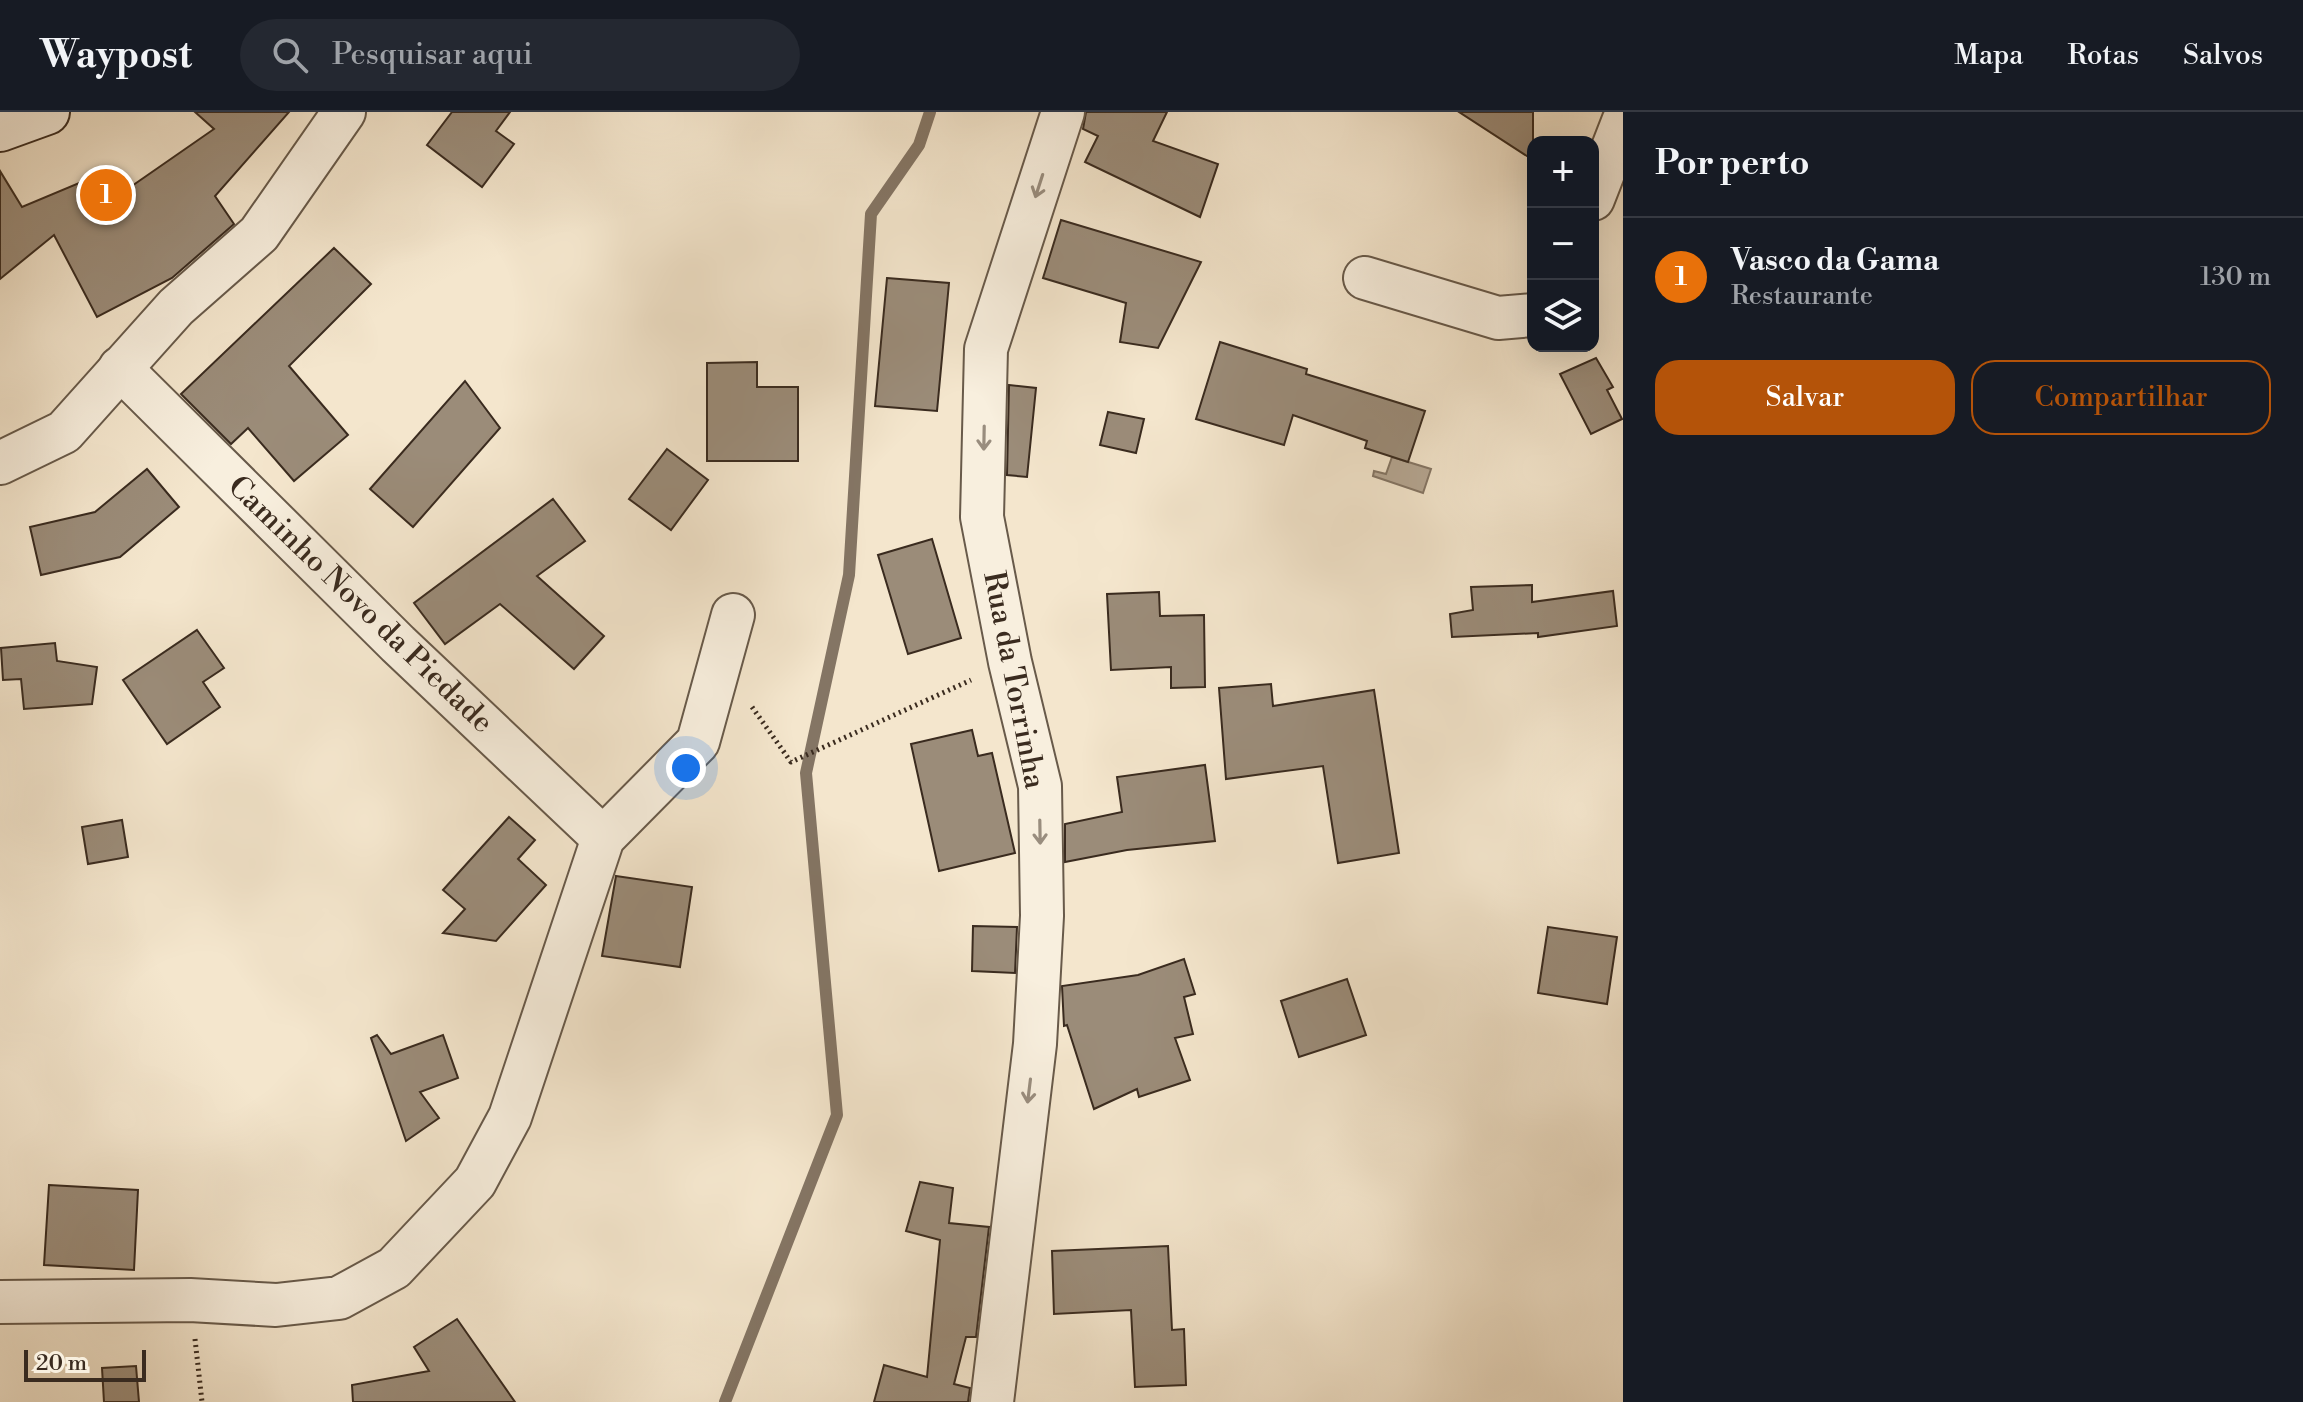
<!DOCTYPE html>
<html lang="pt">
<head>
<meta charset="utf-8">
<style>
  body { margin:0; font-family:"Libre Bodoni",serif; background:#242831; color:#f1f3f6 }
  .controls { position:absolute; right:24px; top:24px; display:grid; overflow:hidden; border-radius:16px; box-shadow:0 8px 32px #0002 }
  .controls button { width:72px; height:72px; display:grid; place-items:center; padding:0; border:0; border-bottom:2px solid #363941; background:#171b24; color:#f1f3f6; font:40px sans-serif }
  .scale { position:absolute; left:24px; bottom:20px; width:122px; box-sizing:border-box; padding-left:8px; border:4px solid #3a2b1f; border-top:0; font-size:22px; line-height:28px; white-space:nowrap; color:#3a2b1f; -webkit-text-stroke:6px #f8efde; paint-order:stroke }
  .you { position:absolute; left:686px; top:656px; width:28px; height:28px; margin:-20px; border:6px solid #fff; border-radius:50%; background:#1a73e8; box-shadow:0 0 0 12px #1a73e833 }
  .badge { display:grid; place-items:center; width:52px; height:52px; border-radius:50%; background:#b45309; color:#fff; font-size:26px; font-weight:700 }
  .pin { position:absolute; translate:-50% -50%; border:4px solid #fff; box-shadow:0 2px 8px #0006 }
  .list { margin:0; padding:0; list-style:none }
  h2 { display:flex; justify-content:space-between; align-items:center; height:104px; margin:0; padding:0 32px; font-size:34px }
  h2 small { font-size:26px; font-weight:400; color:#9ea1a6 }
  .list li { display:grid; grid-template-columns:52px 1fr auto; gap:24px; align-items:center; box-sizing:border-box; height:120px; padding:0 32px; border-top:2px solid #363941 }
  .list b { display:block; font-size:30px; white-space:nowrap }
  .list p { margin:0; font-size:26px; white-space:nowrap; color:#9ea1a6 }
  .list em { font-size:26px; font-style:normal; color:#9ea1a6 }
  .actions { display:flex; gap:16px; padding:24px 32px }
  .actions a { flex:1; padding:18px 0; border:2px solid #b45309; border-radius:24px; text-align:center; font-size:28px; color:#b45309 }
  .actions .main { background:#b45309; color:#fff }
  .icon { flex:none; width:44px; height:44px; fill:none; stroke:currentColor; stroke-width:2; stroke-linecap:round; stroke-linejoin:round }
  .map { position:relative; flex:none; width:1623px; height:1290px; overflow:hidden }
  header { display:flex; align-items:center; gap:48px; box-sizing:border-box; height:112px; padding:0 40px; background:#171b24; border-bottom:2px solid #363941 }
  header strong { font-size:38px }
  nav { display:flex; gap:44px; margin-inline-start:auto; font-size:28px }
  .search { width:560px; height:72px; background:#242831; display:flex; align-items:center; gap:20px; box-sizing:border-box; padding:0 28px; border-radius:44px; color:#9ea1a6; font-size:30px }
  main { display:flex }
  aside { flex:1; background:#171b24 }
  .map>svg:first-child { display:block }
  .water { fill:#b5a692; stroke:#847564; stroke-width:2 }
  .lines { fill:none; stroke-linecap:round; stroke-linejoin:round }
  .stream { stroke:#847564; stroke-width:12 }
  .building { fill:#9b8c79; stroke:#3a2b1f; stroke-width:2 }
  .street-casing { stroke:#685a4a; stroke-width:46 }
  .secondary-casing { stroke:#3a2b1f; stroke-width:48 }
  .path { stroke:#3a2b1f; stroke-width:5; stroke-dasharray:2 4; stroke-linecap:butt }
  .street { stroke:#f8efde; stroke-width:42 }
  .secondary { stroke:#f8efde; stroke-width:44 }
  .oneway { stroke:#998d7e }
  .labels { text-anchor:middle; stroke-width:6; stroke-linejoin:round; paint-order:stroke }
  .street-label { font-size:30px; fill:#3a2b1f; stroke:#f8efde }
</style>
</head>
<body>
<header>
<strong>Waypost</strong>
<div class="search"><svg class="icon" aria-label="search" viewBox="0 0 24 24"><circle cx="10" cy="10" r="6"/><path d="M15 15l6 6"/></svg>Pesquisar aqui</div>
<nav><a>Mapa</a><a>Rotas</a><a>Salvos</a></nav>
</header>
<main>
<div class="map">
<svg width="1623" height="1290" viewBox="0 0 1623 1290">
  <rect width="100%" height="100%" fill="#f4e6cd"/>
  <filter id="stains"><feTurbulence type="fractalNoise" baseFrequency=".0025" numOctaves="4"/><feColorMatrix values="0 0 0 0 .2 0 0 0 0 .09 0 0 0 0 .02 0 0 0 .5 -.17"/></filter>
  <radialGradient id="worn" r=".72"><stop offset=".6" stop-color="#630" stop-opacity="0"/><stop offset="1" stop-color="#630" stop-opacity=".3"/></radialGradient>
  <polygon class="water" points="1392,345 1431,357 1423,381 1373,364 1374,359 1386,362"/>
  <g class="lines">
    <polyline class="stream" points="725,1290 837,1003 806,661 849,463 871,102 919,33 930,0"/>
  </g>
  <g class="building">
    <polygon points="195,0 289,0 215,84 234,112 172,166 97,205 54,123 0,167 0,59 22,95 91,66 103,94 214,17"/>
    <polygon points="452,0 510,0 496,19 514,32 482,75 427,33"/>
    <polygon points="1086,0 1167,0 1153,29 1218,52 1200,105 1085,50 1098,24 1083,17"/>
    <polygon points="1459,0 1533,0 1533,48"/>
    <polygon points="1061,108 1201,150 1158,236 1120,230 1126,191 1043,166"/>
    <polygon points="334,136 371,172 289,254 348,323 294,369 248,316 231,332 181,282"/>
    <polygon points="887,166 949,171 937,299 875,294"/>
    <polygon points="1220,230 1307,257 1306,262 1425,299 1408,350 1365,336 1367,329 1293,303 1284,333 1196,307"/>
    <polygon points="1596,246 1613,275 1607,278 1622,307 1591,322 1560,262"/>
    <polygon points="757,250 757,275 798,275 798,349 707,349 707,251"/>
    <polygon points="465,269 500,316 413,415 370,377"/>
    <polygon points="1009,273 1036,276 1027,365 1007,363"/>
    <polygon points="1108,300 1144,307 1136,341 1100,333"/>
    <polygon points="667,337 708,368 671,418 629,387"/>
    <polygon points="147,357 179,395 120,445 41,463 30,415 95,400"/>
    <polygon points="553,387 585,429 537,464 604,524 574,557 500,492 445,532 414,491"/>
    <polygon points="932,427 961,526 908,542 878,443"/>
    <polygon points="1532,473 1532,490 1613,479 1617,514 1538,525 1538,521 1452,525 1450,502 1473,498 1471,475"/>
    <polygon points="1159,480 1160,504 1204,503 1205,575 1171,576 1171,555 1111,558 1107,482"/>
    <polygon points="197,518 224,556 203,570 220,595 167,632 123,568"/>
    <polygon points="55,531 57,549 97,555 92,592 24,597 21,567 3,568 1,536"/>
    <polygon points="1271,572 1273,594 1374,578 1399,741 1338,751 1323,654 1226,667 1219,576"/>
    <polygon points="972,618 978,644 992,641 1015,741 939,759 911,632"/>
    <polygon points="1205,653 1215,729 1127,738 1065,750 1065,712 1122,700 1117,665"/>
    <polygon points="509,705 535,728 518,747 546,773 496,829 443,821 465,797 443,778"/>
    <polygon points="122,708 128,745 88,752 82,715"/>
    <polygon points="616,764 692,775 680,855 602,844"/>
    <polygon points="973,814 1017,815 1015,861 972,859"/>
    <polygon points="1548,815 1617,825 1607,892 1538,881"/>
    <polygon points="1184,847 1195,882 1184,885 1193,922 1175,926 1190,968 1139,985 1137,977 1094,997 1067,913 1064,914 1062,874 1138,863"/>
    <polygon points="1347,867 1366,923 1299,945 1281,889"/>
    <polygon points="377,923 391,942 443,923 458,966 420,980 439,1006 406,1029 371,926"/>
    <polygon points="920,1070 953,1076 949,1111 989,1115 976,1225 966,1225 954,1272 970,1276 968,1290 874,1290 884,1253 927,1265 940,1128 906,1119"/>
    <polygon points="49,1073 138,1078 134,1158 44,1153"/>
    <polygon points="1168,1134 1172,1218 1184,1217 1186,1273 1135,1275 1131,1198 1054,1202 1052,1139"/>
    <polygon points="457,1207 515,1290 353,1290 352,1273 429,1259 414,1235"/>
    <polygon points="136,1254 139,1290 104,1290 102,1256"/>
  </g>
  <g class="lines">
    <defs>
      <g id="street">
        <polyline points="1593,87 1623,10"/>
        <polyline points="1365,166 1498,206 1533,203"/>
        <polyline points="120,256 398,532 603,726"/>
        <polyline points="0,351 64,320 176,195 259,122 344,0"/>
        <polyline points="0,1190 190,1188 276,1193 339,1186 394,1156 475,1070 510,1005 603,726 698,630 733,503"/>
        <polyline points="992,1290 1035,932 1042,804 1040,674 1010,550 982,405 986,237 1063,0"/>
      </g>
      <polyline id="secondary" points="0,17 47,0"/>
    </defs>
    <use href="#street" class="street-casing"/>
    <use href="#secondary" class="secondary-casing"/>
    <g class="path">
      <polyline points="752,595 791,650 971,568"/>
      <polyline points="195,1227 202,1290"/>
    </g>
    <use href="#street" class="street"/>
    <use href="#secondary" class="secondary"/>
  </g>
  <defs><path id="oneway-shaft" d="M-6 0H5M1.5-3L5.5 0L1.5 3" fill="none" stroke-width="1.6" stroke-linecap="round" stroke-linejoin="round" transform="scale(2)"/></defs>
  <g class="oneway">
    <use href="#oneway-shaft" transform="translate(1039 74) rotate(108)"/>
    <use href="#oneway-shaft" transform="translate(984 326) rotate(91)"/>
    <use href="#oneway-shaft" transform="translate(1040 720) rotate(89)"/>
    <use href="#oneway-shaft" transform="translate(1029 979) rotate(97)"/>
  </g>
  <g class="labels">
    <g class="street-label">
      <text transform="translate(361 492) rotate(44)" y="10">Caminho Novo da Piedade</text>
      <text transform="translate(1015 568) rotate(79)" y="10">Rua da Torrinha</text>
    </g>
  </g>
  <rect width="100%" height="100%" filter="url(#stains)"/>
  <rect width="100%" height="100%" fill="url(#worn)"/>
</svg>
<div class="controls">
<button>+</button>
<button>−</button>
<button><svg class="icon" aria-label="layers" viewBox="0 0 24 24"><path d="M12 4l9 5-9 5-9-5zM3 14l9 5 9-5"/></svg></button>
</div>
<div class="scale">20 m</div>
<div class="you"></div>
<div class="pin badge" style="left:106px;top:83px;background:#e8710a">1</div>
</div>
<aside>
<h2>Por perto<small></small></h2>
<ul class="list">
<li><span class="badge" style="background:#e8710a">1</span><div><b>Vasco da Gama</b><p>Restaurante</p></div><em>130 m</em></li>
</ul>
<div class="actions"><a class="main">Salvar</a><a>Compartilhar</a></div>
</aside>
</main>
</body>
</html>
